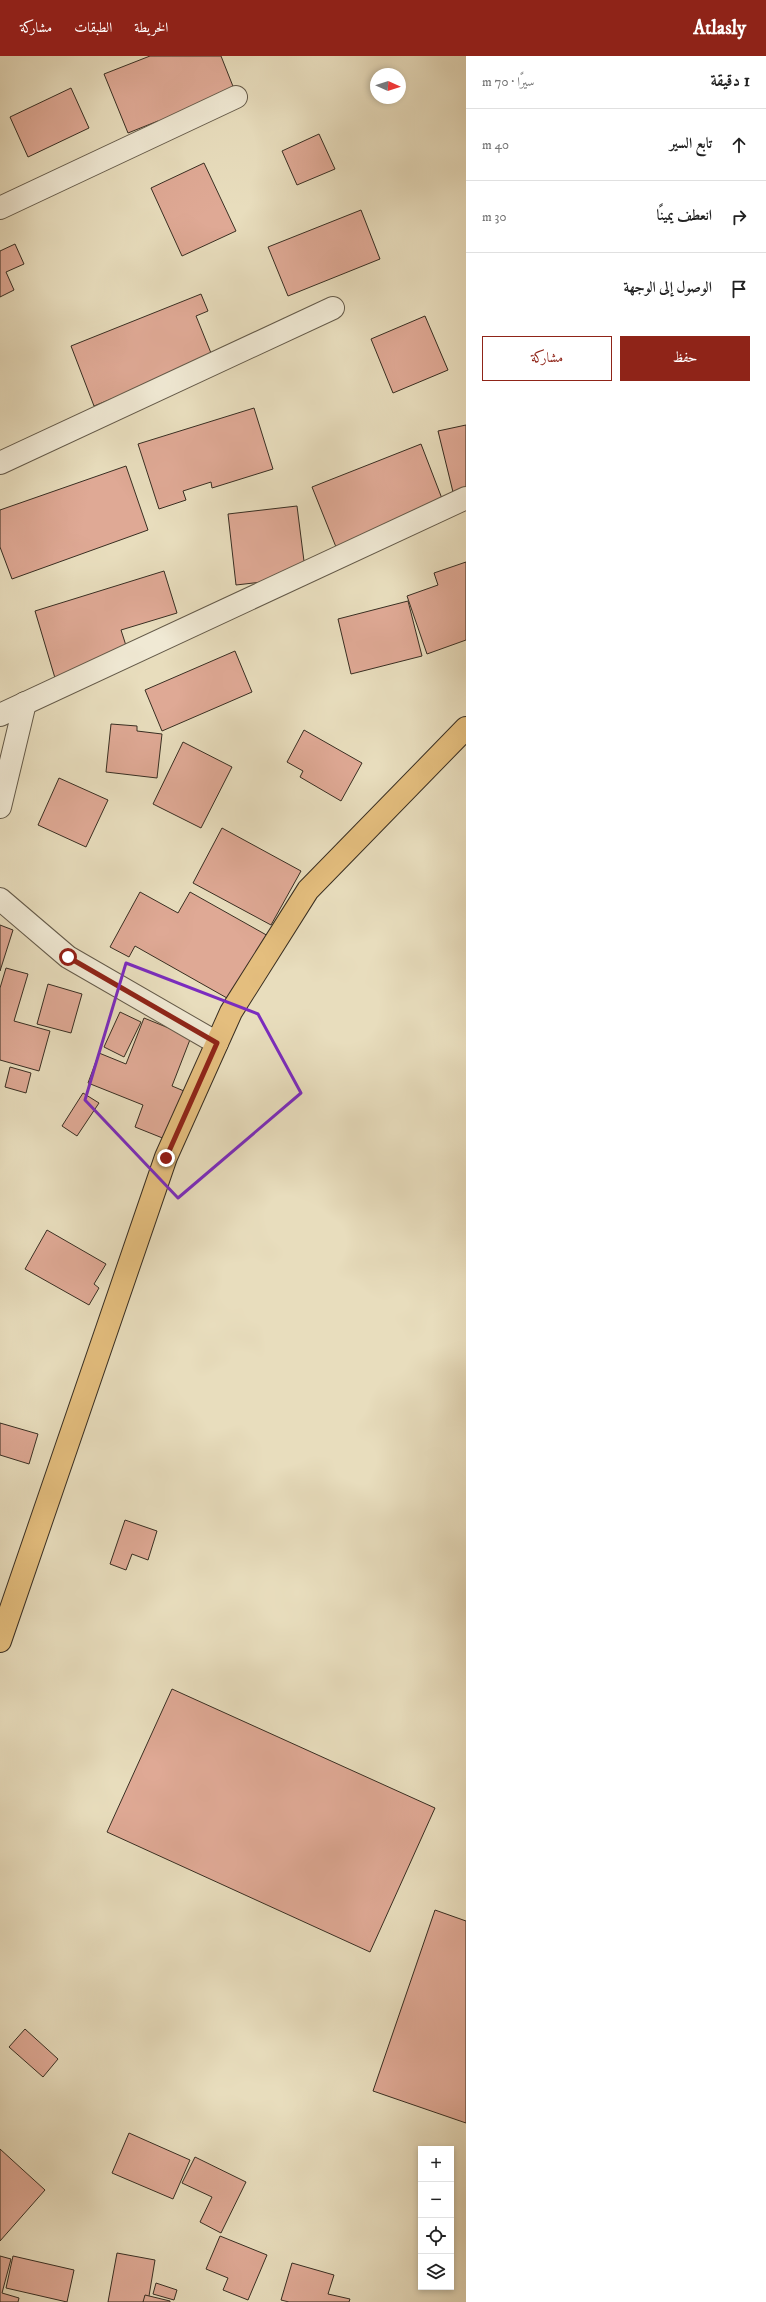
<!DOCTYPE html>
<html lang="ar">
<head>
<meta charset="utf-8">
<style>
  body { margin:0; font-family:"IM FELL DW Pica",Amiri,serif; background:#f2f2f2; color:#222; direction:rtl }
  .controls { position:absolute; right:12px; bottom:12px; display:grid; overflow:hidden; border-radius:0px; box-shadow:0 2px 6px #0003 }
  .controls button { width:36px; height:36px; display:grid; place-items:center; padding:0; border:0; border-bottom:1px solid #e0e0e0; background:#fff; color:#222; font:20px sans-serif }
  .compass { position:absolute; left:370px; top:12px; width:36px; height:36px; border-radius:50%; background:#fff; box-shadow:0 2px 6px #0003; rotate:93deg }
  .stop { position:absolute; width:12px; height:12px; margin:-9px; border:3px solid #8f2418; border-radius:50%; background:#fff }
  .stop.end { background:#8f2418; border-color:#fff; box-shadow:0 1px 4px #0008 }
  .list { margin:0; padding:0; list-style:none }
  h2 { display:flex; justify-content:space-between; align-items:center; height:52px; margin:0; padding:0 16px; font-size:17px }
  h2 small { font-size:13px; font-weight:400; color:#767676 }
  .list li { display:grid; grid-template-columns:26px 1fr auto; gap:12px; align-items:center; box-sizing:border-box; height:72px; padding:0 16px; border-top:1px solid #e0e0e0 }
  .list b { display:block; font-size:15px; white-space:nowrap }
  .list em { font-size:13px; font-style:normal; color:#767676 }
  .actions { display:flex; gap:8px; padding:12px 16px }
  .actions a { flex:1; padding:9px 0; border:1px solid #8f2418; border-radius:0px; text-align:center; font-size:14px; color:#8f2418 }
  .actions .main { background:#8f2418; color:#fff }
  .icon { flex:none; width:22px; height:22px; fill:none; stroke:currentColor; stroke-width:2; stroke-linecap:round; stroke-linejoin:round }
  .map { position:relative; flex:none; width:466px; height:2246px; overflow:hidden; direction:ltr }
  header { display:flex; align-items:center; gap:24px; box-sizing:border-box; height:56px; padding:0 20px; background:#8f2418; color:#fff }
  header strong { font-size:19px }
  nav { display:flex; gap:22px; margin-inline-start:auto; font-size:14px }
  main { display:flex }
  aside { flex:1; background:#fff }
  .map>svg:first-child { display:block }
  .building { fill:#dfa995; stroke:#382e22 }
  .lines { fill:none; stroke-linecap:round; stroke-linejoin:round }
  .minor-casing { stroke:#645a49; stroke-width:24 }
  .major-casing { stroke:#382e22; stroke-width:24 }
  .minor { stroke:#f0e9d4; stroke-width:22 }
  .major { stroke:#e4be7e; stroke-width:22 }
  .route { stroke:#8f2418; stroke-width:5 }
  .marked { fill:none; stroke:#7b2cbf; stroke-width:3; stroke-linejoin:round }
</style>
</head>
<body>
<header>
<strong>Atlasly</strong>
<nav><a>الخريطة</a><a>الطبقات</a><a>مشاركة</a></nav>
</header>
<main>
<aside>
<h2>1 دقيقة<small>سيرًا · 70 m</small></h2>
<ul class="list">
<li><svg class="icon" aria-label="ahead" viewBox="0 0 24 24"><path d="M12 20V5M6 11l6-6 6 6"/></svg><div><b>تابع السير</b></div><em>40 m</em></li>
<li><svg class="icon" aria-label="right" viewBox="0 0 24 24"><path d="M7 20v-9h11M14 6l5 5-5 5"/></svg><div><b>انعطف يمينًا</b></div><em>30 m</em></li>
<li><svg class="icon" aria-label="arrive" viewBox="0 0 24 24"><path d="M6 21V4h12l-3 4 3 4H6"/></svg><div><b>الوصول إلى الوجهة</b></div></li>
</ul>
<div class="actions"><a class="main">حفظ</a><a>مشاركة</a></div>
</aside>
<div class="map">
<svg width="466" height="2246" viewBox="0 0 466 2246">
  <rect width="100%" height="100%" fill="#e8ddbd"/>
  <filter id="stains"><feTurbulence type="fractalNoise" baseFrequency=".005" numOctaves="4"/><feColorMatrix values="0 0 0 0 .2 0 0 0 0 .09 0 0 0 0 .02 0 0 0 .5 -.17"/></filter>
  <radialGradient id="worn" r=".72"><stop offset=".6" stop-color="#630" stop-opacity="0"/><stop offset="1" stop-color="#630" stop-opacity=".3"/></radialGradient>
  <g class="building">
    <polygon points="150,0 221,0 238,43 161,73 158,65 128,77 104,18"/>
    <polygon points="71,32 89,72 28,101 10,61"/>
    <polygon points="319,78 335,113 297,129 282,95"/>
    <polygon points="204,107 236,175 182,200 151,132"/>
    <polygon points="361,154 380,203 288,240 268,191"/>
    <polygon points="15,188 24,208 6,216 14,234 0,241 0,195"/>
    <polygon points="201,238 208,255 196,260 213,302 94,350 71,290"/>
    <polygon points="425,260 448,314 393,337 371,283"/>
    <polygon points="254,352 273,413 212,432 211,426 183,435 186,444 159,453 138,388"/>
    <polygon points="466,369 466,432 453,436 438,375"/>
    <polygon points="421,388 446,453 338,496 312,431"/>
    <polygon points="126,410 148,474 12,523 0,491 0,454"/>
    <polygon points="297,450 306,521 236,529 228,458"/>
    <polygon points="466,506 466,584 427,598 407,540 438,529 434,517"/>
    <polygon points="164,515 177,557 121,574 129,599 55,622 35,555"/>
    <polygon points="408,545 422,600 351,618 338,563"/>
    <polygon points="235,595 252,636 162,675 145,634"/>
    <polygon points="111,668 137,670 137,675 162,678 157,722 106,716"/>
    <polygon points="304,674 362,707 341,745 300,721 303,715 287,706"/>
    <polygon points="183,686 232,711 201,772 153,748"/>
    <polygon points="59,722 108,744 86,791 38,769"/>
    <polygon points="222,772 301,815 271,869 193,827"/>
    <polygon points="140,836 178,857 190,836 270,881 234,946 135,890 129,901 110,891"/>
    <polygon points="0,869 13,874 0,915"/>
    <polygon points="6,912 28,918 14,965 50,975 39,1015 0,1004 0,932"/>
    <polygon points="48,928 82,938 71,977 37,968"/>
    <polygon points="120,956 141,966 124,1001 104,991"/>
    <polygon points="144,962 191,981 172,1030 184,1035 165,1083 135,1071 143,1049 88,1027 99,997 126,1008"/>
    <polygon points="10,1011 31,1017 26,1037 5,1031"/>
    <polygon points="83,1037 99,1047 77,1080 62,1070"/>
    <polygon points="47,1174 106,1208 94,1228 99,1232 89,1249 25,1213"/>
    <polygon points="0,1367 38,1378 29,1408 0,1399"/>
    <polygon points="125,1464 157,1475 148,1504 132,1498 126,1514 110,1508"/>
    <polygon points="172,1633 435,1752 370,1896 107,1776"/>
    <polygon points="435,1854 466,1865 466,2067 373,2035"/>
    <polygon points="25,1973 58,2003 43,2021 9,1991"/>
    <polygon points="129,2077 190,2104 173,2143 112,2117"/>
    <polygon points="0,2093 45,2134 0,2185"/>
    <polygon points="195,2101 246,2126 221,2177 200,2166 212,2141 182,2127"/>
    <polygon points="220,2180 267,2199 248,2244 223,2234 228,2222 206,2213"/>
    <polygon points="117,2197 155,2204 148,2246 108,2246"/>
    <polygon points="0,2200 11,2203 2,2237 19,2242 18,2246 0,2246"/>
    <polygon points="13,2200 74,2214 67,2246 6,2232"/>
    <polygon points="292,2207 334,2219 328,2238 350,2243 349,2246 289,2246 281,2244"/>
    <polygon points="156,2227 177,2234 174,2244 153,2238"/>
    <polygon points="145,2239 170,2245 170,2246 143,2246"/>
  </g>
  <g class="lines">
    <defs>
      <g id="minor">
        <polyline points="0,152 236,41"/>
        <polyline points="0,407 333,252"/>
        <polyline points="0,659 466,442"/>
        <polyline points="0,751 25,647"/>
        <polyline points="0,843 68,901 217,987"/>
      </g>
      <polyline id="major" points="0,1585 166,1101 231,956 308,834 466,672"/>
    </defs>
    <use href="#minor" class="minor-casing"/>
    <use href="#major" class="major-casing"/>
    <use href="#minor" class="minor"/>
    <use href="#major" class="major"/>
  </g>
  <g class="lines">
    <polyline class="route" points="68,901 217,987 166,1102"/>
  </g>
  <path class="marked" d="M 126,907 L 258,958 L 301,1037 L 178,1142 L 85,1044 Z"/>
  <rect width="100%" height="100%" filter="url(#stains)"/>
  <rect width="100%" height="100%" fill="url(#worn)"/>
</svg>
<div class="controls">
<button>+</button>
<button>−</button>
<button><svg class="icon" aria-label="locate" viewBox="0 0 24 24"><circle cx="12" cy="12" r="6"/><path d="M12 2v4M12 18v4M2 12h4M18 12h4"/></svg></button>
<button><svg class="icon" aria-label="layers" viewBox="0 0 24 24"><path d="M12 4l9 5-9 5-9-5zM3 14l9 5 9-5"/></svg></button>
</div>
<svg class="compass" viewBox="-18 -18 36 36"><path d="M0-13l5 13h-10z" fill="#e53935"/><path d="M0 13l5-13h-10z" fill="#767676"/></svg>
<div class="stop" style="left:68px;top:901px"></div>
<div class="stop end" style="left:166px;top:1102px"></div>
</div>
</main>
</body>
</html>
